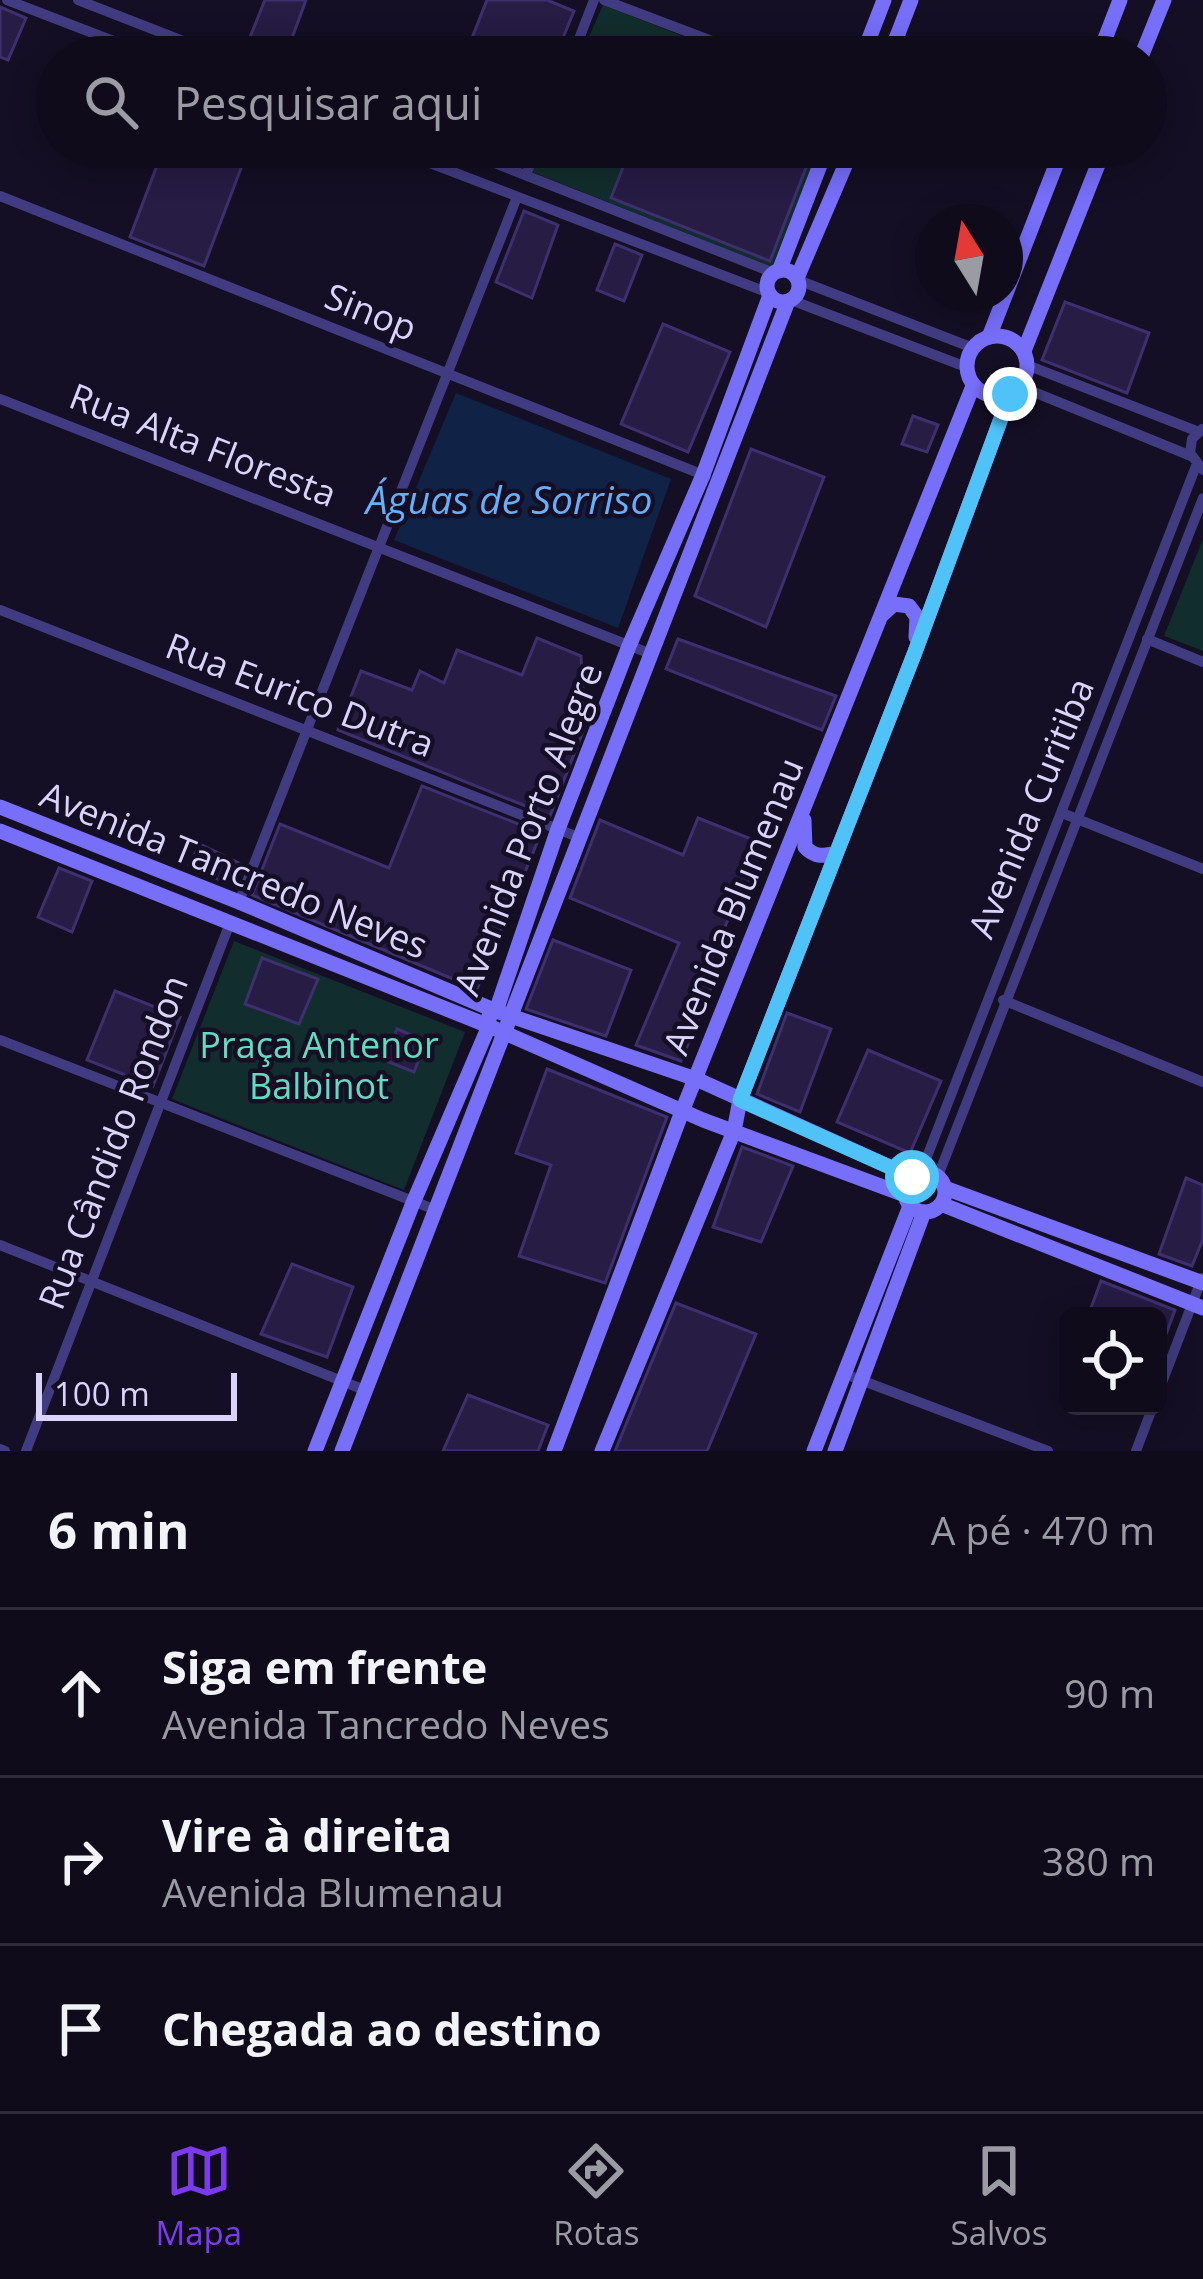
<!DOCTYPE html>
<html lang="pt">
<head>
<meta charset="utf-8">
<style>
  body { margin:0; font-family:"Open Sans",sans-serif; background:#181424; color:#f1f3f6 }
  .controls { position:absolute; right:36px; bottom:36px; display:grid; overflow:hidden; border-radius:18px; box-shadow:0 6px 30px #0003 }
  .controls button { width:108px; height:108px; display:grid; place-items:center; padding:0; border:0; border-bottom:3px solid #2f2b3a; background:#0f0b1b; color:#f1f3f6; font:60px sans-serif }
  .compass { position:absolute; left:915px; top:204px; width:108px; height:108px; border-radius:50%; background:#0f0b1b; box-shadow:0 6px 30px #0003; rotate:349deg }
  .scale { position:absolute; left:36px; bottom:30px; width:201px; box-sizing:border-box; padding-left:12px; border:6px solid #dad4fd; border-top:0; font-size:33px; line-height:42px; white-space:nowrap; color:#dad4fd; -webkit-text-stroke:9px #140f24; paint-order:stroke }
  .stop { position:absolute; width:36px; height:36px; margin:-27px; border:9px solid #4fc3f7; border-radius:50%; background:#fff }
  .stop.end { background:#4fc3f7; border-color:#fff; box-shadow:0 3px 12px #0008 }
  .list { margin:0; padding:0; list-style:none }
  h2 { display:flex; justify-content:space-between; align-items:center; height:156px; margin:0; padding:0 48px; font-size:51px }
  h2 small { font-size:39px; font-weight:400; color:#9b9ba3 }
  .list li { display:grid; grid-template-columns:78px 1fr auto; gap:36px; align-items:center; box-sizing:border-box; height:168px; padding:0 48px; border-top:3px solid #2f2b3a }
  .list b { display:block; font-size:45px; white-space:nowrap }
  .list p { margin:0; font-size:39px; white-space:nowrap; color:#9b9ba3 }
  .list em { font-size:39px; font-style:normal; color:#9b9ba3 }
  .icon { flex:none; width:66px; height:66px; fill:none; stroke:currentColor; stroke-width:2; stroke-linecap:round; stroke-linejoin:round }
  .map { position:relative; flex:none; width:1203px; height:1451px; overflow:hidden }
  .search { position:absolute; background:#0f0b1b; box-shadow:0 6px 30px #0003; left:36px; right:36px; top:36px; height:132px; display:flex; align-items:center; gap:30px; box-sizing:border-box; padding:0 42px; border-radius:66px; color:#9b9ba3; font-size:45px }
  .sheet { height:660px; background:#0f0b1b }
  nav { display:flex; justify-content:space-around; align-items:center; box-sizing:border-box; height:168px; border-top:3px solid #2f2b3a; background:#0f0b1b; font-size:33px; color:#9b9ba3 }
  nav a { display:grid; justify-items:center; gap:6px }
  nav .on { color:#7c3aed }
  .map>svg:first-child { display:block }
  .green { fill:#122d2d }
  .water { fill:#102347 }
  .building { fill:#261c44; stroke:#3e2f6f; stroke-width:3 }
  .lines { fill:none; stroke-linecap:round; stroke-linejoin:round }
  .street { stroke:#413c81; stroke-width:10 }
  .secondary { stroke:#776efa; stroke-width:15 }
  .route { stroke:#4fc3f7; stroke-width:15 }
  .labels { text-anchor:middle; stroke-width:9; stroke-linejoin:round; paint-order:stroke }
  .street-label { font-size:36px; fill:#dad4fd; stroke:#140f24 }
  .park-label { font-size:36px; fill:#62dbc1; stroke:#140f24 }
  .water-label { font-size:39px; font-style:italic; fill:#66aff9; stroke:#140f24 }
</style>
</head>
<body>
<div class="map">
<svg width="1203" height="1451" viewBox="0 0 1203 1451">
  <rect width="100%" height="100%" fill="#140f24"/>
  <g class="green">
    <polygon points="603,5 736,57 580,57"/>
    <polygon points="542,147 820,147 772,267 532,172"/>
    <polygon points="1203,539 1203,651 1164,636"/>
    <polygon points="234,941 465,1032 404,1190 172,1099"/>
  </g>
  <polygon class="water" points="456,393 671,479 618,628 394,540"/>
  <g class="building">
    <polygon points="265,0 306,0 285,57 242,57"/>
    <polygon points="487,0 547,0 574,11 555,57 518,57 472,38"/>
    <polygon points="0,7 26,18 8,60 0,57"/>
    <polygon points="675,38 725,57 667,57"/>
    <polygon points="164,147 249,147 204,266 130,237"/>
    <polygon points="631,147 814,147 770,261 611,198"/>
    <polygon points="524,211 558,225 532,298 496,282"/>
    <polygon points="615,244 642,255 624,301 597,290"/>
    <polygon points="1065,302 1149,333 1127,393 1042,360"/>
    <polygon points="663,324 730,352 688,452 621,424"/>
    <polygon points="913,416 938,425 927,452 902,444"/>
    <polygon points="751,449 824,477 766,627 695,596"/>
    <polygon points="537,638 581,656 585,726 550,816 338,730 361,671 412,690 420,671 444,683 457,650 522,675"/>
    <polygon points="678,639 836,696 822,730 666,669"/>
    <polygon points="422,786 541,833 477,989 252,895 280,824 389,868"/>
    <polygon points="698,818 764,844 735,917 730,915 708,967 718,972 681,1061 636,1045 679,943 570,898 600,820 683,855"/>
    <polygon points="200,844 241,864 226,883 189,865"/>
    <polygon points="59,868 92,881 72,932 38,917"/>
    <polygon points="553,940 631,970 606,1036 526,1009"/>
    <polygon points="262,958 318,979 299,1024 245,1004"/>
    <polygon points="115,991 180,1017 153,1086 87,1060"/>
    <polygon points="787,1013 831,1029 800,1112 757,1094"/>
    <polygon points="397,1029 426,1041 414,1072 384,1060"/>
    <polygon points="868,1050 941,1081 910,1153 837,1122"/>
    <polygon points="547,1069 667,1117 605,1283 519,1256 551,1165 516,1153"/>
    <polygon points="742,1147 793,1166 761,1242 713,1227"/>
    <polygon points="1186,1178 1203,1185 1203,1239 1192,1266 1159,1254"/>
    <polygon points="292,1264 353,1287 327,1357 261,1334"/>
    <polygon points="1101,1281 1175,1310 1159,1353 1158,1316 1088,1316"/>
    <polygon points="676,1303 756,1334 707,1451 615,1451"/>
    <polygon points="468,1395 548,1425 538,1451 443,1451"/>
  </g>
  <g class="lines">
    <g class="street">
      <polyline points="7,0 155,57"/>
      <polyline points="78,0 224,57"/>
      <polyline points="604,0 754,57"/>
      <polyline points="572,57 594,0"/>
      <polyline points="388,147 769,293"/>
      <polyline points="454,147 774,273"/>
      <polyline points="526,175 537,147"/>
      <polyline points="0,196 706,476"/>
      <polyline points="798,280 973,348"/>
      <polyline points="791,300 966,367"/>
      <polyline points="1027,365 1199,432"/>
      <polyline points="1019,386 1191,456"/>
      <polyline points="0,399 651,654"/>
      <polyline points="1202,429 1192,439 1190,453 1203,470"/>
      <polyline points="0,610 578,837"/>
      <polyline points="1147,639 1203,662"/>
      <polyline points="1062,813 1203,869"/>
      <polyline points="239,902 517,197"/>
      <polyline points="1003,1000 1203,1082"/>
      <polyline points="0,1040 436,1210"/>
      <polyline points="921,1172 1196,466"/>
      <polyline points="938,1176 1203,498"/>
      <polyline points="0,1245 367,1391"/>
      <polyline points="845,1374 1048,1451"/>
      <polyline points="1158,1393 1202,1278"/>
      <polyline points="0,1449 5,1451"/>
      <polyline points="26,1451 230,923"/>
      <polyline points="1136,1451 1153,1406"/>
    </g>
    <g class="secondary">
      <polyline points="862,57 884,0"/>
      <polyline points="889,57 911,0"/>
      <polyline points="1098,57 1120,0"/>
      <polyline points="1141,57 1164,0"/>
      <circle cx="783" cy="286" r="16"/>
      <polyline points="779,271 827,147"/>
      <polyline points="797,278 853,147"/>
      <circle cx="997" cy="366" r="30"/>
      <polyline points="989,337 1063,147"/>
      <polyline points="1024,351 1105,147"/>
      <polyline points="882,615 894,604 909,606 917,617 916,637"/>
      <polyline points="0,807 239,902 496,1011 696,1079 912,1177"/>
      <path d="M 804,820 L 805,847 C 815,858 824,856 836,853"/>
      <polyline points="0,831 489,1026 703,1120 905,1195"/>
      <circle cx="925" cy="1192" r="20"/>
      <polyline points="945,1188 1203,1283"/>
      <polyline points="941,1204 1203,1308"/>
      <polyline points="315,1451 413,1203 489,1026 489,1016 496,1011 558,829 629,646 703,475 770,295"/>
      <polyline points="342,1451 788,301"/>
      <polyline points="554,1451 683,1109 973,386"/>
      <polyline points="602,1451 734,1131 740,1100 915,652 1010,394"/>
      <polyline points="814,1451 910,1206"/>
      <polyline points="835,1451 924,1212"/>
    </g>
  </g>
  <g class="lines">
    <polyline class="route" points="912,1177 740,1100 915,652 1010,394"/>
  </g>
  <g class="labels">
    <g class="street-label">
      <text transform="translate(371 312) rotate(22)" y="13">Sinop</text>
      <text transform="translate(203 445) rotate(21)" y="13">Rua Alta Floresta</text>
      <text transform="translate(300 695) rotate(21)" y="13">Rua Eurico Dutra</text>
      <text transform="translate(1031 808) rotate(-68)" y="13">Avenida Curitiba</text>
      <text transform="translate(528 829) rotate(-69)" y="13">Avenida Porto Alegre</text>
      <text transform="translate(234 870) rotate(22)" y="13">Avenida Tancredo Neves</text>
      <text transform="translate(733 906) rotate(-68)" y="13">Avenida Blumenau</text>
      <text transform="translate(113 1142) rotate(-69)" y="13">Rua Cândido Rondon</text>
    </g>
    <g class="park-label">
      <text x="319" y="1058">Praça Antenor<tspan x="319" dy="41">Balbinot</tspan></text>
    </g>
    <g class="water-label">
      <text x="509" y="514">Águas de Sorriso</text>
    </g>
  </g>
</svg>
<div class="controls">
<button><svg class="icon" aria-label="locate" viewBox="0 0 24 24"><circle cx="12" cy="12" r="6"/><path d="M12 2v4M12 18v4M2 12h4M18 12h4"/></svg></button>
</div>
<svg class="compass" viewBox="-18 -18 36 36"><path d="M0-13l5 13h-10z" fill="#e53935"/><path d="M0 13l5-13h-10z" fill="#9b9ba3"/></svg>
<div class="scale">100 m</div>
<div class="stop" style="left:912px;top:1177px"></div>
<div class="stop end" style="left:1010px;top:394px"></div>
<div class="search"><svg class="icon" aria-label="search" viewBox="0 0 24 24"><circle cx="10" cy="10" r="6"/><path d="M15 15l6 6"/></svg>Pesquisar aqui</div>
</div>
<section class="sheet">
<h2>6 min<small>A pé · 470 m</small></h2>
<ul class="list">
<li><svg class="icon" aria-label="ahead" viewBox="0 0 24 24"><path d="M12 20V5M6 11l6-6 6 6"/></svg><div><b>Siga em frente</b><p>Avenida Tancredo Neves</p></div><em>90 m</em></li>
<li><svg class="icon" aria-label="right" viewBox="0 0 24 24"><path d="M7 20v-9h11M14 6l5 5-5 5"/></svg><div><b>Vire à direita</b><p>Avenida Blumenau</p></div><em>380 m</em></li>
<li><svg class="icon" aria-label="arrive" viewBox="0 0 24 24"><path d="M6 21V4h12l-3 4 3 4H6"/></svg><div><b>Chegada ao destino</b></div></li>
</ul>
</section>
<nav>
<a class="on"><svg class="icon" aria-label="map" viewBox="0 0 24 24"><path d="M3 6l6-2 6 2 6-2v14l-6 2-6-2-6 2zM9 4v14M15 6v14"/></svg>Mapa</a>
<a><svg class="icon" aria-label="directions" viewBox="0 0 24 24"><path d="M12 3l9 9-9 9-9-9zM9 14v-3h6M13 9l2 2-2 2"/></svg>Rotas</a>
<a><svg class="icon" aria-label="saved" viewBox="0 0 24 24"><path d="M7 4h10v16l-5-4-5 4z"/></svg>Salvos</a>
</nav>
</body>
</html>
